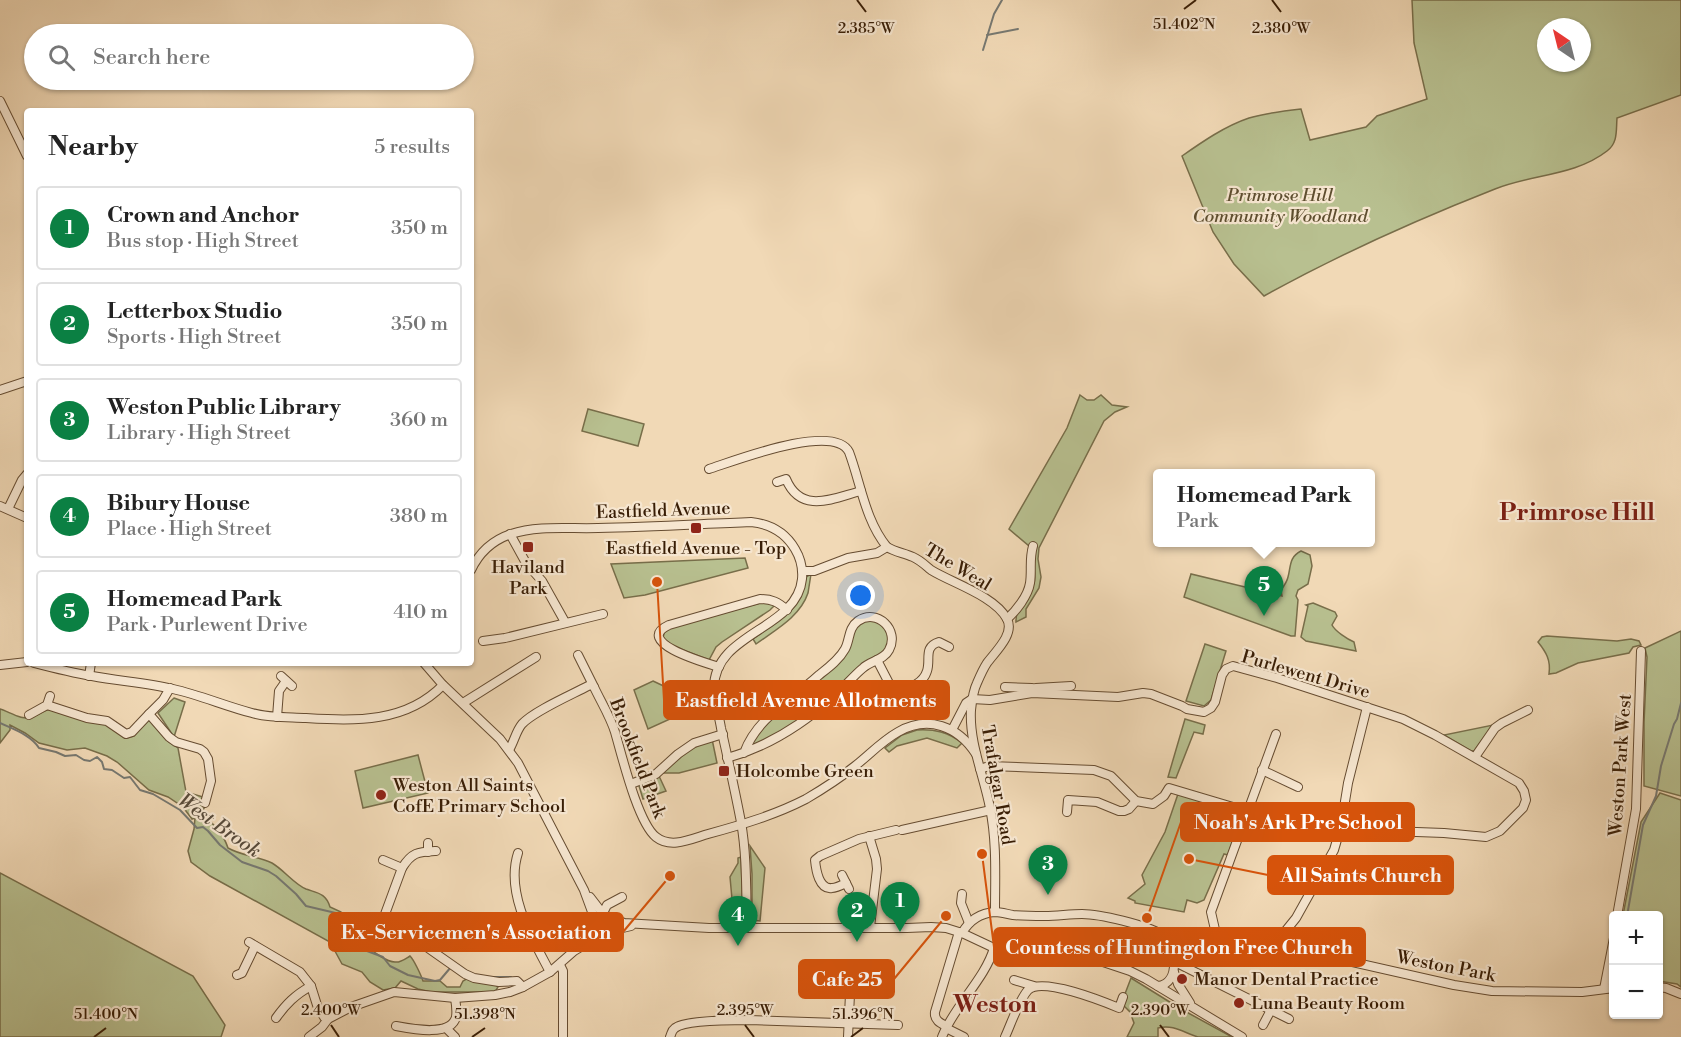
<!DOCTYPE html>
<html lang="en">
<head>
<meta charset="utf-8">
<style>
  body { margin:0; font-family:"Libre Bodoni",serif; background:#f6f6f6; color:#222 }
  .controls { position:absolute; right:18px; bottom:18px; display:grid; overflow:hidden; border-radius:6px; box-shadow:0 2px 4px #0004 }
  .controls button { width:54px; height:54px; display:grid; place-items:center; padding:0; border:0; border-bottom:2px solid #e0e0e0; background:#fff; color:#222; font:30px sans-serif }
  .compass { position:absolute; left:1537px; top:18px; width:54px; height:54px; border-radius:50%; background:#fff; box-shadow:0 2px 4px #0004; rotate:325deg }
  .you { position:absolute; left:861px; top:596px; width:21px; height:21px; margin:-15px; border:4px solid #fff; border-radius:50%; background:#1a73e8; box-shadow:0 0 0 9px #1a73e833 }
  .badge { display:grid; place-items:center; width:39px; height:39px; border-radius:50%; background:#0b8043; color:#fff; font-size:20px; font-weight:700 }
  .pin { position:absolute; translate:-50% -50px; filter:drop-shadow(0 2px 3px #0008) }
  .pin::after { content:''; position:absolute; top:32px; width:21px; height:18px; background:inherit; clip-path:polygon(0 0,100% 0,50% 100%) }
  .popup { position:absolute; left:1153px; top:469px; width:222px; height:78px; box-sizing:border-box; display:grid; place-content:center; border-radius:6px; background:#fff; filter:drop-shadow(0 2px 4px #0005); font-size:20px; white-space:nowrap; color:#767676 }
  .popup b { font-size:22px; color:#222 }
  .popup::after { content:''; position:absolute; left:50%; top:100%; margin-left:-12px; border:12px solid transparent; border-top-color:#fff }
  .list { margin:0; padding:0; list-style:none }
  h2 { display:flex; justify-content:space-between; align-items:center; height:78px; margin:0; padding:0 24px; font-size:26px }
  h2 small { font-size:20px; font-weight:400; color:#767676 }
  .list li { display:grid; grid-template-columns:39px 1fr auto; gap:18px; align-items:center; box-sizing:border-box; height:84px; margin:0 12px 12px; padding:0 12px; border:2px solid #e0e0e0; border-radius:6px }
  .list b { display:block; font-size:22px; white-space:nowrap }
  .list p { margin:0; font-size:20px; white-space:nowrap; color:#767676 }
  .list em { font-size:20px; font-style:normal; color:#767676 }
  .icon { flex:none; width:33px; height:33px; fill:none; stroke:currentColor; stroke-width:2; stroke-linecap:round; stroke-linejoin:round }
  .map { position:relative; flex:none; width:1681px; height:1037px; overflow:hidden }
  .search { position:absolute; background:#fff; box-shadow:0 2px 4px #0004; left:24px; top:24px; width:450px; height:66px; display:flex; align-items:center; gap:15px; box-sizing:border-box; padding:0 21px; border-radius:33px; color:#767676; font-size:22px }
  .panel { position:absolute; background:#fff; box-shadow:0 2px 4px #0004; left:24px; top:108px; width:450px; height:558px; border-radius:6px }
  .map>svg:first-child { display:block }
  .green { fill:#b8c090; stroke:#786e4a; stroke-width:1.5; fill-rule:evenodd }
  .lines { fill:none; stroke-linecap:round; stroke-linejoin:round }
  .stream { stroke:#777972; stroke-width:2 }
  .minor-casing { stroke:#664c31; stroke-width:10 }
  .minor { stroke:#f6e6d0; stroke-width:8 }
  .ticks { fill:none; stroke:#381d05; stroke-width:2 }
  .poi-dot { fill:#8f2418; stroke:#f6e6d0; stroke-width:2 }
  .labels { text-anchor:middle; stroke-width:4.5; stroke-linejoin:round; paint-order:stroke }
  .park-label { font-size:18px; font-style:italic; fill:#5e4e2f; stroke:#f6e6d0 }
  .street-label { font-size:18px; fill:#381d05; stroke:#f6e6d0 }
  .poi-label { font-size:18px; fill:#381d05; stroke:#f6e6d0; text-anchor:start }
  .water-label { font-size:20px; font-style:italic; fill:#584b3b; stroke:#f6e6d0 }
  .district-label { font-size:24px; font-weight:bold; fill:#7a1f14; stroke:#f6e6d0 }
  .ticks-label { font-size:15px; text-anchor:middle; fill:#381d05; stroke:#f6e6d0; stroke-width:4.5; stroke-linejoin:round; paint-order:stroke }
  .leader { fill:none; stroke:#d6530b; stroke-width:2 }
  .callout-dot { fill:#d6530b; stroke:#f6e6d0; stroke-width:2 }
  .callout { fill:#d6530b; stroke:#d6530b; stroke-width:2 }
  .callout-label { font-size:20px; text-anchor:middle; font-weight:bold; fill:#fff }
</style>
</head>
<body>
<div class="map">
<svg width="1681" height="1037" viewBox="0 0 1681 1037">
  <rect width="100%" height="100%" fill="#f1d9b6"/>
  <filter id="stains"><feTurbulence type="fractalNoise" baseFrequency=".00333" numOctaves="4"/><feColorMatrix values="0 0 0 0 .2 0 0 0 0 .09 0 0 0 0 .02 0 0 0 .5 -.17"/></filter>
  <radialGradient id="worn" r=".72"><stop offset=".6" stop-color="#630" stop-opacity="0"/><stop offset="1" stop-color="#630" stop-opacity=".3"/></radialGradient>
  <g class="green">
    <path d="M 1412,0 L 1681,0 L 1681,95 L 1617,118 C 1616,131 1618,143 1607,151 C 1575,176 1532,174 1495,189 C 1416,220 1338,255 1264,296 L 1234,264 L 1213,232 L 1182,156 C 1202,142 1225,126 1249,118 C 1266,113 1283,111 1301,109 L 1310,140 L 1366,127 L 1377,116 L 1427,99 L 1414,43 ZM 1546,27 L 1582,27 L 1582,63 L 1546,63 Z"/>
    <path d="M 1080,395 L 1087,400 L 1094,400 L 1101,395 L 1112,405 L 1127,407 L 1115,412 L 1104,421 L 1039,548 L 1038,559 L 1041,577 L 1039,588 L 1026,609 L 1026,617 L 1016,622 C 1015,606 1029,597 1034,583 C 1037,573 1031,564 1033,554 L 1029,546 L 1009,529 L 1067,428 Z"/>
    <polygon points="588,409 644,424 638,446 582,431"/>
    <path d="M 1301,551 L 1310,555 L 1312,566 L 1308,584 L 1298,590 L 1296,596 L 1298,600 L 1295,636 L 1291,636 L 1184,597 L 1191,574 L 1282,596 L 1281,590 C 1284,586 1287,582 1288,577 C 1291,566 1289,557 1301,551 Z"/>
    <polygon points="745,558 748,568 645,595 624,598 611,564"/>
    <path d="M 811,574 C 810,580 809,587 808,593 C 800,617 775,630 756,644 L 753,639 C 778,620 801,612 805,578 Z"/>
    <polygon points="764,602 776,604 770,610 722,642 716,647 709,660 668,644 663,637 665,631 668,628"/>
    <path d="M 1313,603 L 1335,612 L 1337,616 L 1332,625 C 1335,631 1347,639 1354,642 L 1356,651 L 1306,641 L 1301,637 L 1308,606 L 1306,605 Z"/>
    <polygon points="866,620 879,621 890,634 888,648 804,717 801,713 796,717 797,723 751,748 752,741 777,712 790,704 812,686 817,689 821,686 819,680 840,660 856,626"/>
    <polygon points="1681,631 1681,796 1644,786 1644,723 1647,657 1645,648"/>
    <path d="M 1547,636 L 1617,641 L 1631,639 L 1639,641 L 1641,645 L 1633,647 L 1629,653 L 1578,663 L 1556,673 L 1549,674 C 1551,660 1546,652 1538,642 L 1542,637 Z"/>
    <polygon points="1205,644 1226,651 1211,700 1204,706 1186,701"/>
    <polygon points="653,681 689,698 703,701 703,704 648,729 634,690"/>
    <polygon points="174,698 185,702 174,737 158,713"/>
    <path d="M 0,709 C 10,712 22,721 33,717 C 39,714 44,710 51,709 L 106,724 L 127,738 L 134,736 L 146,720 L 149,719 L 169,742 L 178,748 L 186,792 L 203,797 L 201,804 L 205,806 L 201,815 C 214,823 223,833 228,848 C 242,856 257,856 272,863 C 284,870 294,884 306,889 C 317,893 326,893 330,907 L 341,912 L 342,921 L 352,930 L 364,932 L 369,939 L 367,946 C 373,952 387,962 395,962 C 400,963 405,959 410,956 C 414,960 421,975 423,981 L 440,981 L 447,987 L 460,987 L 463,981 L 468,978 L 493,983 L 498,987 L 495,992 L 431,992 L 418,989 L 401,981 L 395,988 L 383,990 L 370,982 L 362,972 L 342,964 L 330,942 L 210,876 L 191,862 L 188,851 L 194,829 L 195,818 L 192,819 L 183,807 L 168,797 L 149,790 L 117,762 L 107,756 L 85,748 L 67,750 L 39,743 L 25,733 L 10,725 L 10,730 L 0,743 Z"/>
    <polygon points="1185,719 1205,725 1203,734 1194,732 1176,778 1168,777"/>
    <polygon points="1493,725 1474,751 1471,751 1444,735"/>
    <path d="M 917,730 C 935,729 948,732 962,743 L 957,748 L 927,738 L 897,746 L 889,752 L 885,748 L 902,735 Z"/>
    <polygon points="712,739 717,763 679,773 662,773 689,750"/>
    <polygon points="418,755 428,793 363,808 355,771"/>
    <polygon points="659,776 666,791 643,799 639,786"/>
    <polygon points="1660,793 1681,800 1681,987 1677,984 1659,981 1658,916 1623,915 1641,822"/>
    <polygon points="1178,794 1242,812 1228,855 1224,854 1204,900 1197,903 1187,900 1184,912 1135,903 1135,901 1128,898 1145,884 1142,875 1165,832"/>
    <polygon points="750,846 765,868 760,921 752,920 752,874"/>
    <polygon points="741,857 743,915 738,921 734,921 730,877 738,863 738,858"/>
    <polygon points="0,873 193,976 225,1025 221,1037 0,1037"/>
    <path d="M 1131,978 L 1181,1009 L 1232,1037 C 1223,1037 1207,1037 1198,1037 C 1184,1033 1174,1024 1158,1028 L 1158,1037 L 1127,1037 L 1134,1023 L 1130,1012 L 1124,1006 L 1123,999 Z"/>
  </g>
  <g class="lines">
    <g class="stream">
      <polyline points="987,35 1018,29"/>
      <polyline points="983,50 994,14 1002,0"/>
      <path d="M 0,723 C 13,729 31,735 39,748 L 56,752 L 65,756 L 76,755 L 84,760 L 90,761 L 97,757 L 102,762 L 104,769 L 112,770 L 124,778 L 130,777 L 140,790 L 153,794 L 180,810 L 197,828 L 203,827 L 208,831 L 220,845 L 242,862 L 268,871 L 276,876 L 296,894 L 306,906 L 340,914 L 340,921 L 349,931 L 355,934 L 367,951 L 383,957 L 390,966 L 408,975 L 435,981 L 440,980 L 451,967"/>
      <polyline points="1627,916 1643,825 1656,796 1661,766 1674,724 1677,719 1681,703"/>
      <polyline points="489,977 511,977"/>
    </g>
    <defs>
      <g id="minor">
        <polyline points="0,101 27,156"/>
        <polyline points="0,390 27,381"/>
        <path d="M 709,469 C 734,461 834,422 849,452 C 861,484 865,520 887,547"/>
        <path d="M 777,482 L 786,479 C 801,515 834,498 861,491"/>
        <polyline points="0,506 27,518"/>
        <polyline points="8,509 22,480 27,474"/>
        <polyline points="510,534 526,563 542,581 565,622"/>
        <path d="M 471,570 C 479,553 493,540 511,534 C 538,525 570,529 598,528 C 649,527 700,524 751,522 C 770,524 785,532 795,549 C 801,559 803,568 802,579 C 797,630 714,632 714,688 C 714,701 719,715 721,728 C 728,759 735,791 741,822 C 747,856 746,892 747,927"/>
        <path d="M 803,571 L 814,571 L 848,558 L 877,553 L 887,547 C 895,552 904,553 913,557 C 920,560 925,565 931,570 C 952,583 995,596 1007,619 C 1015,634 995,652 987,663 C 983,669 980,676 977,683 C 973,691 972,700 971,710 C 969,743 984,776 990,808 C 997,842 995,878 995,912"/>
        <path d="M 1007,619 C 1016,611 1028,596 1030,583 C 1032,570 1029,560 1033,546"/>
        <polyline points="483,641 505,638 603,614"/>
        <polyline points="578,655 594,687"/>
        <path d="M 877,660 L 891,687 L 896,691 C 908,689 923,684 927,671 C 931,659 923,647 939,642 L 949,647"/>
        <path d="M 34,663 C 53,668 73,673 92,676 C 119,681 147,683 173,689 C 200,695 225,706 252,713 C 269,718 289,717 306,718 C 356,721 406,723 443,685"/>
        <polyline points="424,663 443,685 500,739 518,763 584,890 598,928 606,932 631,926"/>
        <polyline points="0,665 27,662"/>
        <path d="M 719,667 C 706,663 632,642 669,625 L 760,599 C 772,599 778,602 787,610"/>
        <polyline points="89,676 91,663"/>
        <polyline points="281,676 292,686"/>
        <polyline points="1005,687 1032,688"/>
        <polyline points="170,688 163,700 149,714 169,737 176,742 200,749 204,752 208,759 211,781 205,803"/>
        <polyline points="1036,688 1071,686"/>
        <polyline points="972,699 990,700 1032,693 1118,697 1143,693 1151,694 1182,706 1187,709 1204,712 1211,708 1215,702 1222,675 1226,669 1233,666 1277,678 1403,719 1435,735 1519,783 1524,791 1526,800 1523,808 1500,831 1486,837 1444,833 1389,831 1341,826"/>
        <polyline points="463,703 536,657"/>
        <polyline points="47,705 87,718 107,721 126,734 132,732 149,714"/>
        <polyline points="29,715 47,705 50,696"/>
        <polyline points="277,717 279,691 286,681"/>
        <polyline points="952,730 966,703 972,699"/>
        <path d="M 509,750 C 514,742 516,731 522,724 C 534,711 571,695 588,686 L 591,685 L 594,687 C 601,702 610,716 615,732 C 622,756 638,823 656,837 C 671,849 691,839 708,834 C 741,825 775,815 806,799 C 823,789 840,778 855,766 C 869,755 882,741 898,732 C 928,715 958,726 976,754"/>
        <polyline points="1475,757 1495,728 1502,723 1528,710"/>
        <path d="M 727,758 C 767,747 803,724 833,697 C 844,688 852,677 863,668 C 870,661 884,660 889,650 C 900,630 877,608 858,621 C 848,628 850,640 845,649 C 839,660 828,668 819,675 C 792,700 757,717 744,753"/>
        <polyline points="980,769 989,766 1094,770 1111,776 1136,801 1153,804 1164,796 1169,788 1243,810"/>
        <polyline points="1262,770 1298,787"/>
        <polyline points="631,784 656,774 678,754 694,743 723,734"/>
        <polyline points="1067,812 1068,800 1097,802 1119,811 1124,811 1129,809 1136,801"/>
        <polyline points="902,830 991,810"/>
        <polyline points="869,836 876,859 877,869 870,927"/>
        <polyline points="428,843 428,852"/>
        <path d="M 436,851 C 418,852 412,852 402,868 L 381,925 L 418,941 L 465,974 L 474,978 L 499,982 L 517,981 L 523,987"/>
        <path d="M 518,853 C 505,893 532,938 550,972"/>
        <polyline points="383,860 402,868"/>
        <polyline points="842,875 849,889"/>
        <path d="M 846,883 C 842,885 836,888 832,888 C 819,890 816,870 815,860 L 820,856 L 859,839 L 896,830"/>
        <polyline points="962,894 961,903 969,923"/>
        <polyline points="590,897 600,910 612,921"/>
        <polyline points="603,913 607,905 622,897"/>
        <polyline points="1617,916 1636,809 1641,651"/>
        <polyline points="611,918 624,923 709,928 907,928 931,927 946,928 962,933 994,948 1076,956 1103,962 1130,971 1146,979 1242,1037"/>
        <polyline points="372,921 381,925"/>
        <path d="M 962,933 C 969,921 980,913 995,912 C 1001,912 1007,914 1013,915 C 1024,916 1035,916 1045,916 C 1057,916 1070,914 1082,914 C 1100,914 1146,925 1161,934 C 1177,944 1181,984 1158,986"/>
        <polyline points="1168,940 1173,935 1177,935 1224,946 1268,943 1454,985 1492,991 1582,992 1614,988"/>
        <polyline points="249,942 300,972 311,986 317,1005 324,1017 328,1019"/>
        <polyline points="1241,942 1221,937 1216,934 1211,912 1276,734"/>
        <polyline points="1275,944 1296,918 1334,850 1341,826 1348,783 1367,707"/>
        <polyline points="1173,961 1289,1019"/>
        <polyline points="560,965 563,971 563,1037"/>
        <polyline points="1174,972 1178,984 1190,1003"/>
        <polyline points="237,975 242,973 255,946"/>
        <polyline points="1014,980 1034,986"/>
        <polyline points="1658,987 1666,988 1681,994"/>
        <polyline points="1604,989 1614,938"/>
        <path d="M 276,1018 C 286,1004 295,995 311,986"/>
        <polyline points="1263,1025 1271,1010"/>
        <path d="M 396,1026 C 412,1029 451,1037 456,1017 C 457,1011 456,1004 455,998"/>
        <path d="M 946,1026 C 940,1023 934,1020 935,1012 L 959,932"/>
        <polyline points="946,1028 964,1037"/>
        <polyline points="448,1030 455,1037"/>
        <polyline points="309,1037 322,1027 328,1019 351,1007 394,992 455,998 495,995 510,992 523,987 550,972 574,951 594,939 600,930"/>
        <path d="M 670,1037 C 672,1033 671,1031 675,1028 C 685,1020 734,1020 749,1020 L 898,1025"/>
        <polyline points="848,1037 850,994"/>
        <path d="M 942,1037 C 954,1006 985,979 994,948"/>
        <path d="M 1005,1037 C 1011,1024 1019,1000 1028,990 C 1042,977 1102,1001 1119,1008 L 1123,997"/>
      </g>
    </defs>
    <use href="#minor" class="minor-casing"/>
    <use href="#minor" class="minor"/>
  </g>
  <path class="ticks" d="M 857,0 L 866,12M 1272,0 L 1281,12M 1184,9 L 1196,0M 331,1025 L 339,1037M 745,1025 L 754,1037M 1160,1025 L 1169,1037M 94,1037 L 106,1028M 472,1037 L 485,1028M 851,1037 L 863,1028"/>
  <g class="poi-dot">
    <rect x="690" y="522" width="12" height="12" rx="3"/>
    <rect x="522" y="541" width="12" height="12" rx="3"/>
    <rect x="718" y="765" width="12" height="12" rx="3"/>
    <circle cx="381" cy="795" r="6"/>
    <circle cx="1182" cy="979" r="6"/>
    <circle cx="1239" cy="1003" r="6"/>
  </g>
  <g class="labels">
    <g class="park-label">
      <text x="1280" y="201">Primrose Hill<tspan x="1280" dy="21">Community Woodland</tspan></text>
    </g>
    <g class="street-label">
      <text transform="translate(663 510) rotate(-2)" y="6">Eastfield Avenue</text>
      <text transform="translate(958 567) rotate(31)" y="6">The Weal</text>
      <text transform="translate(1306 674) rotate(16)" y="6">Purlewent Drive</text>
      <text transform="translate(638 758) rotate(69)" y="6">Brookfield Park</text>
      <text transform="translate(1620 765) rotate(-86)" y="6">Weston Park West</text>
      <text transform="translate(998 785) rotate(80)" y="6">Trafalgar Road</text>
      <text transform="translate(1446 966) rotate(11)" y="6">Weston Park</text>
    </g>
    <g class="poi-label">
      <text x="696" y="554" text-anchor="middle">Eastfield Avenue - Top</text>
      <text x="528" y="573" text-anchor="middle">Haviland<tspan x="528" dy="21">Park</tspan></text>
      <text x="736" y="777">Holcombe Green</text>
      <text x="393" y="791">Weston All Saints<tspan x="393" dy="21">CofE Primary School</tspan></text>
      <text x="1194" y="985">Manor Dental Practice</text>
      <text x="1251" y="1009">Luna Beauty Room</text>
    </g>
    <g class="water-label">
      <text transform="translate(220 825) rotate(35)" y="7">West Brook</text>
    </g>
    <g class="district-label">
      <text x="1577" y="520">Primrose Hill</text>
      <text x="995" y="1012">Weston</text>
    </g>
  </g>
  <g class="ticks-label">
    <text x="1184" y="29">51.402°N</text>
    <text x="866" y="33">2.385°W</text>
    <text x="1281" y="33">2.380°W</text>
    <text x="331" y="1015">2.400°W</text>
    <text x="745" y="1015">2.395°W</text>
    <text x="1160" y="1015">2.390°W</text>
    <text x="106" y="1019">51.400°N</text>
    <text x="485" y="1019">51.398°N</text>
    <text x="863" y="1019">51.396°N</text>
  </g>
  <path class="leader" d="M657 582L664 700M1147 918L1181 822M1189 859L1268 875M670 876L623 932M982 854L994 947M946 916L894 979"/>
  <g class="callout-dot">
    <circle cx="657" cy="582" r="6"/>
    <circle cx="1147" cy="918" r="6"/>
    <circle cx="1189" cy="859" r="6"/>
    <circle cx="670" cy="876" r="6"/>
    <circle cx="982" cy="854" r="6"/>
    <circle cx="946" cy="916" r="6"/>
  </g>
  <g class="callout">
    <rect x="664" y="681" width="285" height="38" rx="6"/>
    <rect x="1181" y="803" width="233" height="38" rx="6"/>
    <rect x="1268" y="856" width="185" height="38" rx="6"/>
    <rect x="329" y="913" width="294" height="38" rx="6"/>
    <rect x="994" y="928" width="371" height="38" rx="6"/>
    <rect x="799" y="960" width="95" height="38" rx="6"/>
  </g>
  <g class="callout-label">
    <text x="806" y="707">Eastfield Avenue Allotments</text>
    <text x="1298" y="829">Noah's Ark Pre School</text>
    <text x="1361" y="882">All Saints Church</text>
    <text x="476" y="939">Ex-Servicemen's Association</text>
    <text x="1179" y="954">Countess of Huntingdon Free Church</text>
    <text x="847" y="986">Cafe 25</text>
  </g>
  <rect width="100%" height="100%" filter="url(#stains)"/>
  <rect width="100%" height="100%" fill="url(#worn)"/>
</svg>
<div class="controls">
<button>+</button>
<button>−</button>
</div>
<svg class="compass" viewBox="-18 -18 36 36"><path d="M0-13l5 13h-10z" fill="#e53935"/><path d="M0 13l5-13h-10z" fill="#767676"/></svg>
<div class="you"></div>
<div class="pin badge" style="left:900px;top:932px">1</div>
<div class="pin badge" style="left:857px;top:942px">2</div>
<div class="pin badge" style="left:1048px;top:895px">3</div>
<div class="pin badge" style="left:738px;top:946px">4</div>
<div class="pin badge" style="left:1264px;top:616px">5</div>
<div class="popup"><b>Homemead Park</b>Park</div>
<div class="search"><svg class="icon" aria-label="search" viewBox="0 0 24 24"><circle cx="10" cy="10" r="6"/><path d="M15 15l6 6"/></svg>Search here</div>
<section class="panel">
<h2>Nearby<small>5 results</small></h2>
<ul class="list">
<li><span class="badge">1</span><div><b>Crown and Anchor</b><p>Bus stop · High Street</p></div><em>350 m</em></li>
<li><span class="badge">2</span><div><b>Letterbox Studio</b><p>Sports · High Street</p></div><em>350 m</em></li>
<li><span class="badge">3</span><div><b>Weston Public Library</b><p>Library · High Street</p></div><em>360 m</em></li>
<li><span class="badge">4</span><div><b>Bibury House</b><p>Place · High Street</p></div><em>380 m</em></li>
<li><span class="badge">5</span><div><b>Homemead Park</b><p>Park · Purlewent Drive</p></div><em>410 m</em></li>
</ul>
</section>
</div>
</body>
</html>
